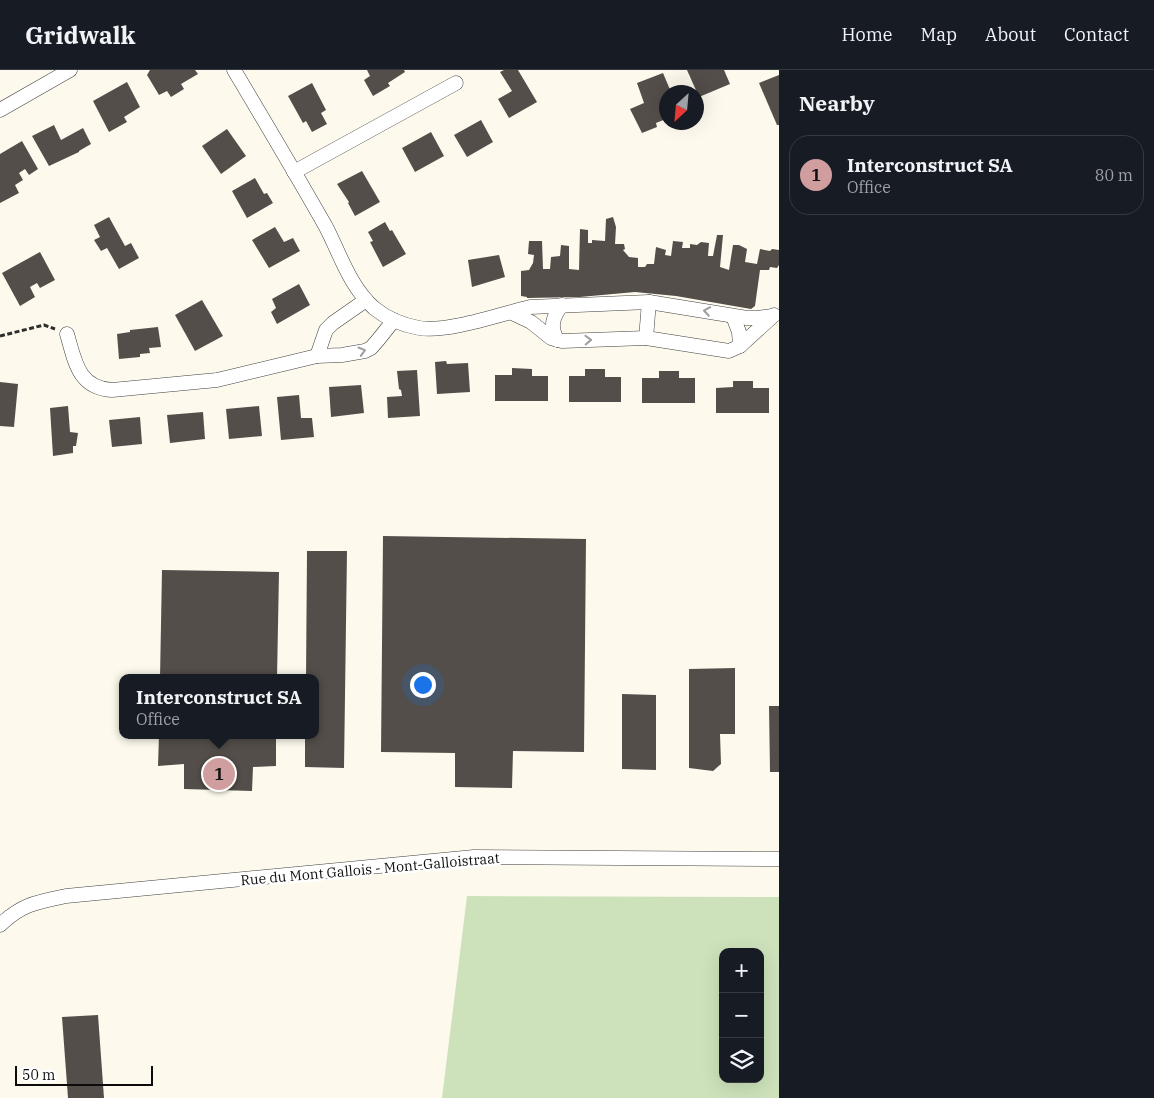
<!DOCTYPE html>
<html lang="en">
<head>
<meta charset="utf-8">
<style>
  body { margin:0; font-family:"IBM Plex Serif",serif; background:#20242c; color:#f1f3f6 }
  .controls { position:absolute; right:15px; bottom:15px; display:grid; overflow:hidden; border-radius:10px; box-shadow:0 5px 20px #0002 }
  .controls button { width:45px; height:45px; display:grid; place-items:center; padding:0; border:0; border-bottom:1px solid #363941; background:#171b24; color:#f1f3f6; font:25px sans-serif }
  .compass { position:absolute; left:659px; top:15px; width:45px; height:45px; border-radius:50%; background:#171b24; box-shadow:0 5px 20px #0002; rotate:206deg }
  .scale { position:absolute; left:15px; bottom:12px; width:138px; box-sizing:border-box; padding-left:5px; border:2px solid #0c0c0c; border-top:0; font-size:14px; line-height:18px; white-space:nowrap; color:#0c0c0c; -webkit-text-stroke:4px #fff; paint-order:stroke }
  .you { position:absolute; left:422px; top:614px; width:18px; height:18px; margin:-12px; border:4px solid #fff; border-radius:50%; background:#1a73e8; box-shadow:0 0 0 8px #1a73e833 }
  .badge { display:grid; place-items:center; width:32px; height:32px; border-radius:50%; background:#d19ea0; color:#111; font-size:16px; font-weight:700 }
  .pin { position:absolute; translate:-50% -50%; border:2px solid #fff; box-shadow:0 1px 5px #0006 }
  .popup { position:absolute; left:119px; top:604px; width:200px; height:65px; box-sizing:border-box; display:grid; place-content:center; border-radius:10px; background:#171b24; filter:drop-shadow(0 1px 4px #0005); font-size:16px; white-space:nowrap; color:#9ea1a6 }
  .popup b { font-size:19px; color:#f1f3f6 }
  .popup::after { content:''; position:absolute; left:50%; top:100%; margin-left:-10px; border:10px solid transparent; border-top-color:#171b24 }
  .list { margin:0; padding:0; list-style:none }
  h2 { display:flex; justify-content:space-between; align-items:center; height:65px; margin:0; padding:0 20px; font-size:21px }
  h2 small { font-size:16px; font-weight:400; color:#9ea1a6 }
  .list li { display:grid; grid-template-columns:32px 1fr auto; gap:15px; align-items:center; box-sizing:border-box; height:80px; margin:0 10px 10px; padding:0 10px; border:1px solid #363941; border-radius:20px }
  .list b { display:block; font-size:19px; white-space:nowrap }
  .list p { margin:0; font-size:16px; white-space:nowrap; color:#9ea1a6 }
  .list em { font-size:16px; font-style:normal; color:#9ea1a6 }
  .icon { flex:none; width:28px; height:28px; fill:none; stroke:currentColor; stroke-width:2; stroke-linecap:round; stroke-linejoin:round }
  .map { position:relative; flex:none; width:779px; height:1028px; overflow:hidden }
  header { display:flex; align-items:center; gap:30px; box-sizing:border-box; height:70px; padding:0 25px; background:#171b24; border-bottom:1px solid #363941 }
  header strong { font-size:24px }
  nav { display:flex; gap:28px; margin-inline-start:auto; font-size:18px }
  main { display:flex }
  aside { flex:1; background:#171b24 }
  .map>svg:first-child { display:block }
  .green { fill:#cde2bb; fill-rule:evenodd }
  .building { fill:#534e4a }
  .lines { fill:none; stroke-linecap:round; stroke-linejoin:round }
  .street-casing { stroke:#3f3f3f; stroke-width:15 }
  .path { stroke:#2e2e2e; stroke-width:3; stroke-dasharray:5 2.5; stroke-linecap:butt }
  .street { stroke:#fff; stroke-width:14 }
  .oneway { stroke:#9e9e9e }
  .labels { text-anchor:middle; stroke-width:5; stroke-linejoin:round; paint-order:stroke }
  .street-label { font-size:14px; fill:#0c0c0c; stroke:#fff }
</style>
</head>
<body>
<header>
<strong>Gridwalk</strong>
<nav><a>Home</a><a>Map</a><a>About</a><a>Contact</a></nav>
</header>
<main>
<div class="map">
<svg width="779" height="1028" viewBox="0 0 779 1028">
  <rect width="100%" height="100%" fill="#fdfaed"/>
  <path class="green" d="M 467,826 L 779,827 L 779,1028 L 442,1028 ZM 723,882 L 760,882 L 760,1009 L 723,1009 Z"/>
  <g class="building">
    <polygon points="150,0 195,0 198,4 181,14 184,19 171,27 167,21 159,25 147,5"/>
    <polygon points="367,0 404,0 405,2 388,13 390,16 373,26 364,10 370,6"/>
    <polygon points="504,0 518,0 537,32 509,48 498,29 512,21 500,2"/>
    <polygon points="687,0 724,0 730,14 699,27"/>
    <polygon points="663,3 671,22 666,22 666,49 656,53 657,57 642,63 630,39 644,33 637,13"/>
    <polygon points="779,5 779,55 777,55 759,13"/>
    <polygon points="127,12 140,37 124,47 127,52 109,62 93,31"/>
    <polygon points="312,13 326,40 321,43 327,54 312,62 306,51 303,53 288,26"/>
    <polygon points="481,50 493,72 467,87 454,65"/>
    <polygon points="54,55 61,70 83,58 91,74 79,81 79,82 49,96 32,66"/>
    <polygon points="227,59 246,86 221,104 202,76"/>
    <polygon points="431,62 444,86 415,102 402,78"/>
    <polygon points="22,71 38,99 29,105 25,99 19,103 23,110 15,115 19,123 0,133 0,84"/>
    <polygon points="362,101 380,132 355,146 348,133 349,132 337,114"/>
    <polygon points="255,108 264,124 267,123 273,133 247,148 232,121"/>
    <polygon points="109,147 125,176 131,173 139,188 119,199 107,178 101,181 94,170 100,167 94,155"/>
    <polygon points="613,147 616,157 615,174 624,174 625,179 623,180 629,187 638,188 638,197 645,197 647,194 654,194 656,177 666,180 665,185 671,186 673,171 683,172 682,178 690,178 690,174 697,175 701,172 709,173 708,186 713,186 717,165 723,165 720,197 729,200 733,175 739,175 747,179 745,192 757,194 760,179 770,181 772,179 779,180 779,195 777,198 770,197 769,200 760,200 755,236 751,239 676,226 635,222 580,227 527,228 527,227 521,226 521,201 529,200 533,193 534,185 528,184 529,171 542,171 543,199 550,199 551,187 560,186 561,175 569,176 569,199 579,200 580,159 588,160 588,173 592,173 592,170 605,171 606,149"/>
    <polygon points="385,152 390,161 392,160 406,184 383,197 370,172 373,171 368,162"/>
    <polygon points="275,157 284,172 293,168 300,181 269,198 252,170"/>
    <polygon points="40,182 55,210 40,218 37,213 30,217 35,227 20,236 2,203"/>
    <polygon points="499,185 505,207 472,217 468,190"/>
    <polygon points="299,214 310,235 277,254 271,242 276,238 272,229"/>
    <polygon points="202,230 223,266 195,281 175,245"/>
    <polygon points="158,257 161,277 149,278 150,283 140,284 140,287 119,289 117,264 130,262 130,260"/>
    <polygon points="446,291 447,294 468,293 470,322 437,324 435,292"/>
    <polygon points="512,298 532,299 532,306 548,306 548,331 495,331 495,305 512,305"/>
    <polygon points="585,299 605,299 605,307 621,307 621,332 569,332 569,306 585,306"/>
    <polygon points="417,300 420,346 388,348 387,327 402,326 401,320 399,319 397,301"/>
    <polygon points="659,301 679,301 679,308 695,308 695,333 642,333 642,308 659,308"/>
    <polygon points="733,311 753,311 753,318 769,318 769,343 716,343 716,318 733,317"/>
    <polygon points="0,312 18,314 14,357 0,356"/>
    <polygon points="361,315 364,343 331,347 329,317"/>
    <polygon points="299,325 301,348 312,348 314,367 281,370 277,327"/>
    <polygon points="68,336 70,362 78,363 76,376 73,376 73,383 53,386 50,338"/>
    <polygon points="259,336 262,366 229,369 226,339"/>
    <polygon points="203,342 205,369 170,373 167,345"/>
    <polygon points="140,347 142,374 112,377 109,350"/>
    <polygon points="383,466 586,469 584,682 513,681 512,718 455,717 455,683 381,682"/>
    <polygon points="307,481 347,481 344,698 305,697 305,665 315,665 315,608 306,608"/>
    <polygon points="162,500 279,502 277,608 160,608"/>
    <polygon points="735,598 735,664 720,664 721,694 713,701 689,698 689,599"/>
    <polygon points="622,624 656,625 656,700 622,699"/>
    <polygon points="769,636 779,636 779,702 770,702"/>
    <polygon points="159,665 276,665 276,696 253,697 252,721 184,719 184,694 158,696"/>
    <polygon points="98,945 104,1028 68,1028 62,947"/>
  </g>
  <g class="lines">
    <defs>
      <g id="street">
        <path d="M 234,0 C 265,52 296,104 326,157 C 340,184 350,217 374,238 C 386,248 403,255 419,258 C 447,263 501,244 530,237 L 649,232 L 747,248 L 757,248 L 773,246"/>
        <polyline points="0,40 70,0"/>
        <polyline points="294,102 456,13"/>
        <polyline points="512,243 531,252 551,268 562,271 646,268 729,281 740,276 774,245"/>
        <polyline points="733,246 739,262 740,276"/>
        <path d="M 67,264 C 75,291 78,318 112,320 L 217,310 L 317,286 L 342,285 L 365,281 L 371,278 L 378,270 L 394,250"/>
        <polyline points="646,268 649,232"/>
        <path d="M 557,270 C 550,256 552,248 562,235"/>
        <polyline points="317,286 326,260 333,253 366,230"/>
        <path d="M 0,855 C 22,834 37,832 66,826 L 474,787 L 779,789"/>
      </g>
    </defs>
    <use href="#street" class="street-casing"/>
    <polyline class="path" points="0,266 44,255 55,259"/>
    <use href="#street" class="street"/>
  </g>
  <defs><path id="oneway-chevron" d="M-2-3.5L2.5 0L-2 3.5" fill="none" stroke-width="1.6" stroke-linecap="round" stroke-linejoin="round" transform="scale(1.25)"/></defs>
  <g class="oneway">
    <use href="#oneway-chevron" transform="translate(707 241) rotate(-171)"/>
    <use href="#oneway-chevron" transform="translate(588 270) rotate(-2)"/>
    <use href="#oneway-chevron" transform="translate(362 281) rotate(-16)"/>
  </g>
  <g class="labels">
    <g class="street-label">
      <text transform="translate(370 799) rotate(-5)" y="5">Rue du Mont Gallois - Mont-Galloistraat</text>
    </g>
  </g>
</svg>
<div class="controls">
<button>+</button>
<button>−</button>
<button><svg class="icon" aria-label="layers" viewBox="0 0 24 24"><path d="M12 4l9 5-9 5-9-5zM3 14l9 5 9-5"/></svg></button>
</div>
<svg class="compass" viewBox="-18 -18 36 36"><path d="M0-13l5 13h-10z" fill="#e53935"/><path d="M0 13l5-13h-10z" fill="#9ea1a6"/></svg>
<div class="scale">50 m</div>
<div class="you"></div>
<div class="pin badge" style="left:219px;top:704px">1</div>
<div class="popup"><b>Interconstruct SA</b>Office</div>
</div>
<aside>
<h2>Nearby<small></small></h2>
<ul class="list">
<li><span class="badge">1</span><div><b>Interconstruct SA</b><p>Office</p></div><em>80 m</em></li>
</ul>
</aside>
</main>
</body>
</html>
